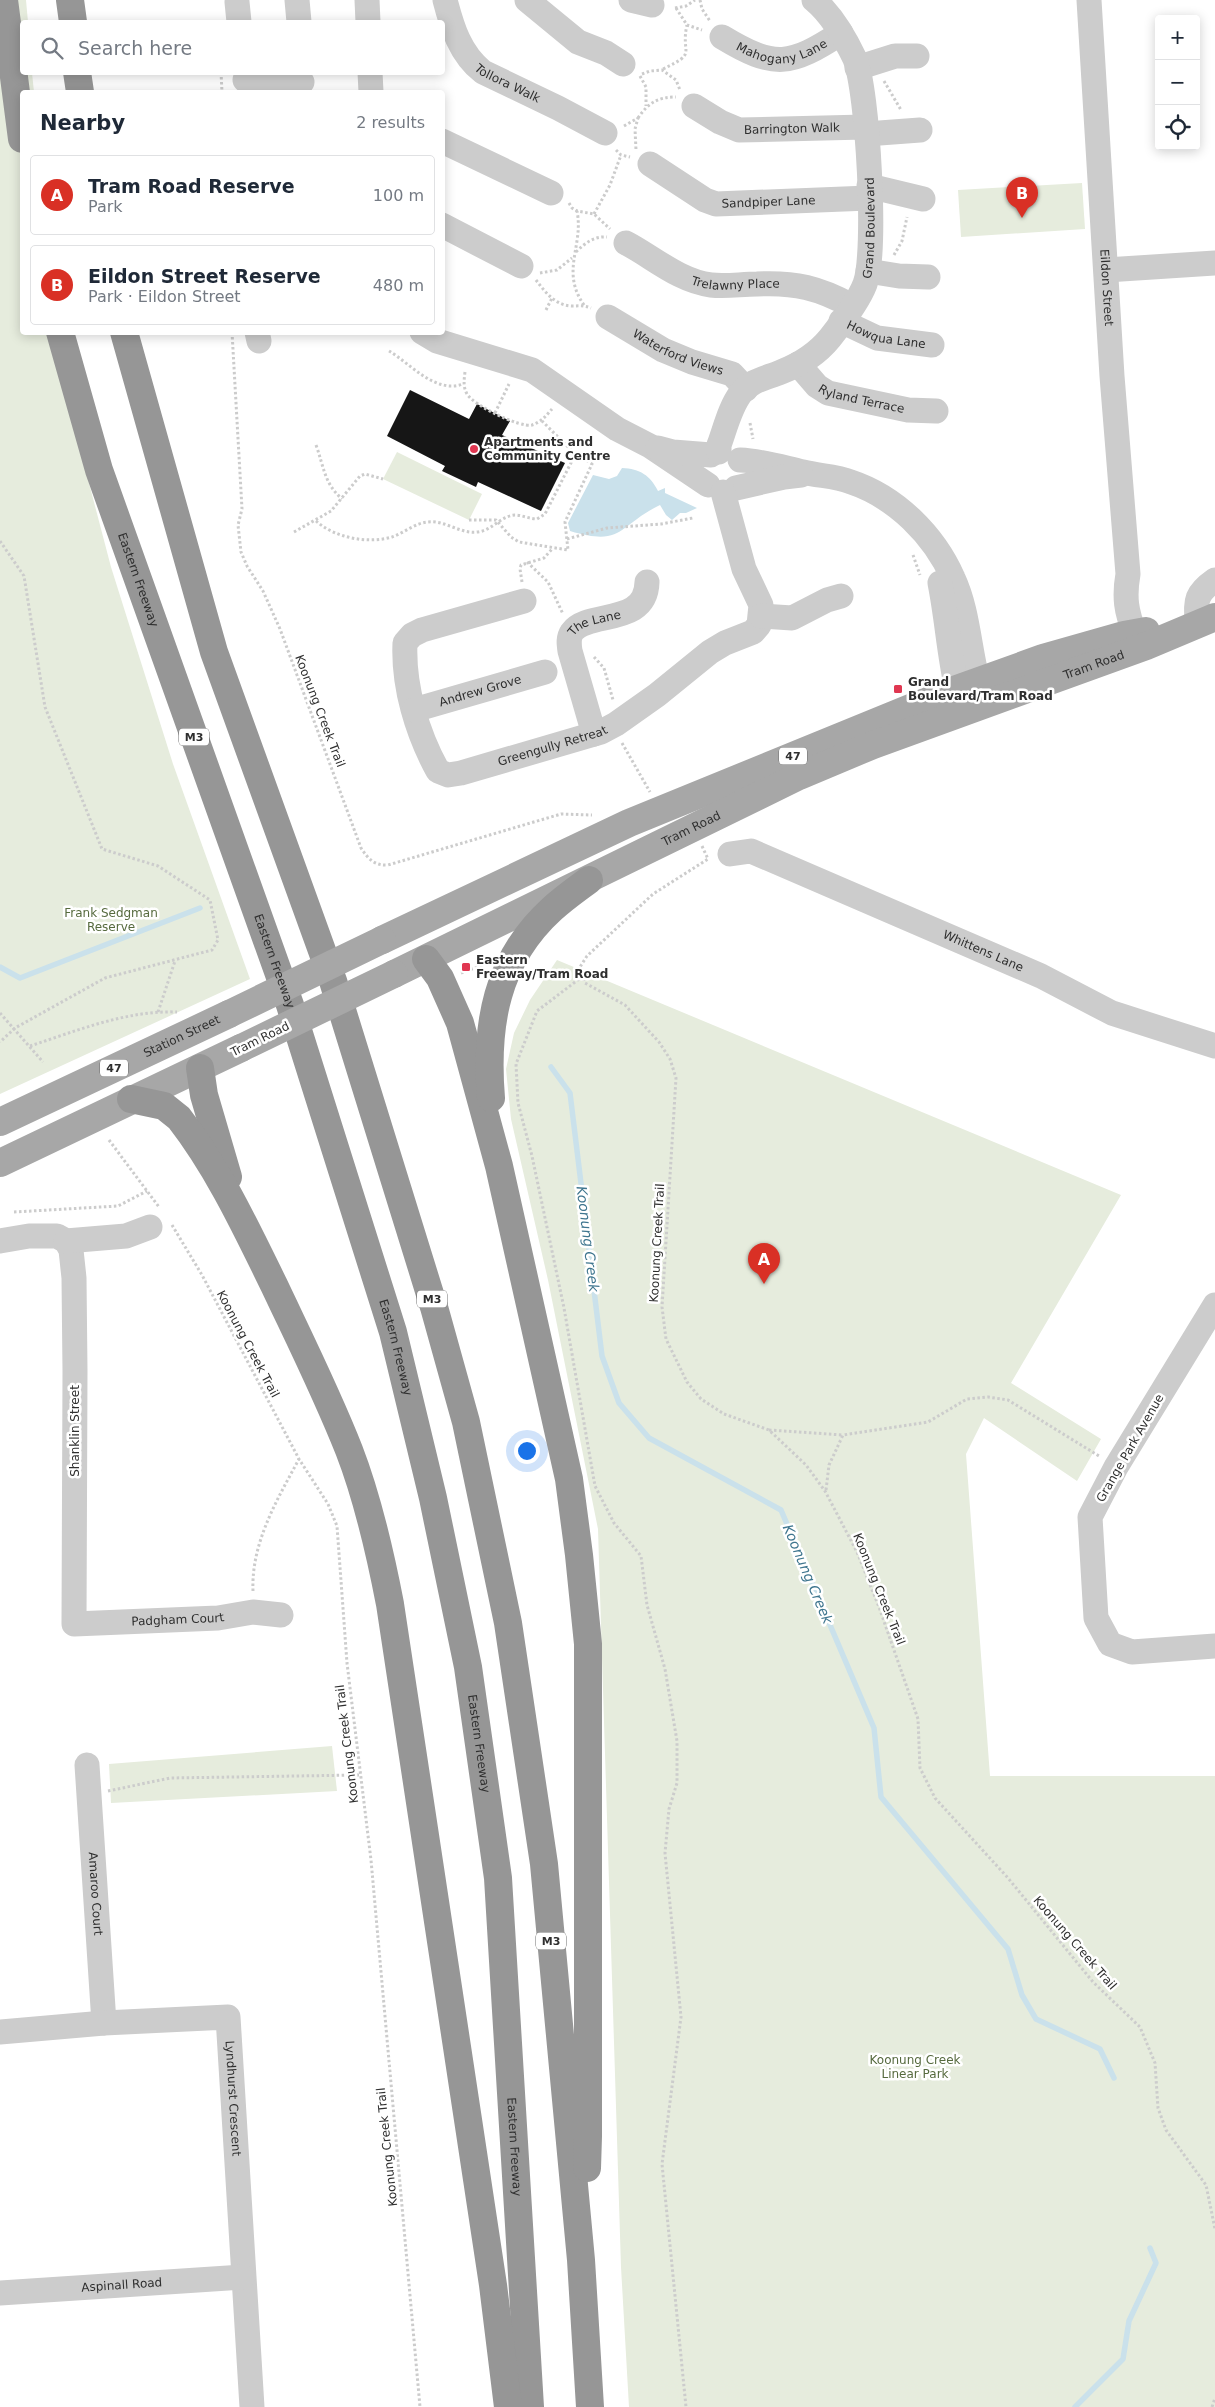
<!DOCTYPE html>
<html lang="en">
<head>
<meta charset="utf-8">
<style>
  body { margin:0; font-family:"DejaVu Sans",sans-serif; background:#f2f2f3; color:#1f2937 }
  .controls { position:absolute; right:15px; top:15px; display:grid; overflow:hidden; border-radius:5px; box-shadow:0 2px 12px #0003 }
  .controls button { width:45px; height:45px; display:grid; place-items:center; padding:0; border:0; border-bottom:1px solid #e0e1e3; background:#fff; color:#1f2937; font:25px sans-serif }
  .you { position:absolute; left:526px; top:1450px; width:18px; height:18px; margin:-12px; border:4px solid #fff; border-radius:50%; background:#1a73e8; box-shadow:0 0 0 8px #1a73e833 }
  .badge { display:grid; place-items:center; width:32px; height:32px; border-radius:50%; background:#d93025; color:#fff; font-size:16px; font-weight:700 }
  .pin { position:absolute; translate:-50% -41px; filter:drop-shadow(0 1px 2px #0008) }
  .pin::after { content:''; position:absolute; top:26px; width:18px; height:15px; background:inherit; clip-path:polygon(0 0,100% 0,50% 100%) }
  .list { margin:0; padding:0; list-style:none }
  h2 { display:flex; justify-content:space-between; align-items:center; height:65px; margin:0; padding:0 20px; font-size:21px }
  h2 small { font-size:16px; font-weight:400; color:#747a83 }
  .list li { display:grid; grid-template-columns:32px 1fr auto; gap:15px; align-items:center; box-sizing:border-box; height:80px; margin:0 10px 10px; padding:0 10px; border:1px solid #e0e1e3; border-radius:5px }
  .list b { display:block; font-size:19px; white-space:nowrap }
  .list p { margin:0; font-size:16px; white-space:nowrap; color:#747a83 }
  .list em { font-size:16px; font-style:normal; color:#747a83 }
  .icon { flex:none; width:28px; height:28px; fill:none; stroke:currentColor; stroke-width:2; stroke-linecap:round; stroke-linejoin:round }
  .map { position:relative; flex:none; width:1215px; height:2407px; overflow:hidden }
  .search { position:absolute; background:#fff; box-shadow:0 2px 12px #0003; left:20px; top:20px; width:425px; height:55px; display:flex; align-items:center; gap:12px; box-sizing:border-box; padding:0 18px; border-radius:5px; color:#747a83; font-size:19px }
  .panel { position:absolute; background:#fff; box-shadow:0 2px 12px #0003; left:20px; top:90px; width:425px; height:245px; border-radius:5px }
  .map>svg:first-child { display:block }
  .green { fill:#e6ecdd }
  .water { fill:#cae1eb }
  .lines { fill:none; stroke-linecap:round; stroke-linejoin:round }
  .stream { stroke:#cae1eb; stroke-width:5.5 }
  .building { fill:#161616 }
  .path { stroke:#ccc; stroke-width:3; stroke-dasharray:2.5 2.5; stroke-linecap:butt }
  .minor { stroke:#ccc; stroke-width:25 }
  .major { stroke:#a7a7a7; stroke-width:28 }
  .highway { stroke:#969696; stroke-width:28 }
  .major-bridge { stroke:#a7a7a7; stroke-width:28 }
  .poi-dot { fill:#e03751; stroke:#fff; stroke-width:2 }
  .labels { text-anchor:middle; stroke-width:5; stroke-linejoin:round; paint-order:stroke }
  .shield { fill:#fff; stroke:#6d6d6d; stroke-width:1 }
  .shield-label { font-size:11px; font-weight:bold; fill:#2f2f2f }
  .street-label { font-size:12px; fill:#2f2f2f; stroke:#fff }
  .poi-label { font-size:12px; font-weight:bold; fill:#2f2f2f; stroke:#fff; text-anchor:start }
  .park-label { font-size:12px; fill:#566a3e; stroke:#fff }
  .water-label { font-size:14px; font-style:italic; fill:#3f768f; stroke:#fff }
</style>
</head>
<body>
<div class="map">
<svg width="1215" height="2407" viewBox="0 0 1215 2407">
  <rect width="100%" height="100%" fill="#fff"/>
  <g class="green">
    <polygon points="0,0 26,0 28,22 22,22 22,72 32,73 34,92 22,92 22,332 55,333 58,365 111,567 173,764 250,979 0,1094"/>
    <polygon points="1082,183 1085,229 961,237 958,190"/>
    <polygon points="397,452 482,494 469,520 383,479"/>
    <polygon points="557,960 1121,1195 1011,1383 1101,1439 1077,1481 984,1418 966,1454 990,1776 1215,1776 1215,2407 629,2407 621,2267 598,1529 548,1280 511,1119 506,1069 514,1033 530,1000"/>
    <polygon points="332,1746 337,1791 111,1803 109,1764"/>
  </g>
  <path class="water" d="M 622,468 C 640,469 650,475 658,491 L 665,488 L 665,493 L 697,508 L 686,513 L 680,513 L 672,520 L 666,515 L 660,505 C 617,526 624,547 570,531 L 568,523 L 593,475 L 609,479 L 617,476 Z"/>
  <g class="lines">
    <g class="stream">
      <polyline points="0,967 20,978 200,908"/>
      <polyline points="551,1067 570,1093 602,1356 619,1403 649,1438 781,1510 874,1728 881,1797 1008,1949 1022,1995 1036,2019 1100,2049 1114,2078"/>
      <polyline points="1075,2407 1123,2359 1129,2321 1156,2263 1150,2248"/>
    </g>
  </g>
  <polygon class="building" points="410,390 469,419 477,404 510,421 502,435 565,463 541,511 478,482 476,487 442,471 445,466 387,436"/>
  <g class="lines">
    <g class="path">
      <polyline points="700,0 702,9 710,21"/>
      <polyline points="675,8 686,6 695,0"/>
      <polyline points="676,8 687,25 702,30"/>
      <path d="M 663,69 C 699,52 680,55 687,25"/>
      <polyline points="221,72 222,92"/>
      <polyline points="642,74 650,71 662,70 676,80 680,90"/>
      <polyline points="640,76 646,87 646,106"/>
      <polyline points="884,81 901,110"/>
      <path d="M 638,118 C 648,103 658,97 676,97"/>
      <polyline points="624,126 638,118 635,129 636,150"/>
      <polyline points="616,150 621,155 630,157"/>
      <polyline points="569,203 572,208 577,211"/>
      <polyline points="594,214 610,185 621,155"/>
      <path d="M 576,252 C 585,243 594,236 607,237"/>
      <polyline points="894,255 902,241 907,217"/>
      <polyline points="540,273 557,270 572,258"/>
      <path d="M 536,280 C 545,292 555,305 571,306 C 579,306 583,305 591,308"/>
      <path d="M 584,305 C 560,271 584,246 577,211 L 594,214 L 610,229"/>
      <polyline points="546,310 552,298"/>
      <path d="M 232,332 L 242,509 L 238,525 L 241,552 L 247,566 L 263,591 L 280,629 L 361,848 C 368,859 375,866 388,865 L 561,814 L 592,815"/>
      <path d="M 389,351 C 411,364 435,394 463,384"/>
      <path d="M 465,372 C 464,380 463,387 467,394 C 473,405 520,428 532,425 C 541,422 546,416 552,409"/>
      <polyline points="495,413 509,384"/>
      <polyline points="750,423 753,439"/>
      <path d="M 316,445 C 324,467 324,483 342,499"/>
      <polyline points="469,520 496,520 511,537 519,542 568,550 565,522 592,464 571,450 542,421"/>
      <path d="M 316,521 C 335,538 368,544 392,537 C 404,533 415,523 428,522 C 445,520 460,534 477,532 C 492,531 500,516 515,515 C 522,515 530,519 537,519 L 545,514 L 576,453"/>
      <polyline points="294,532 331,511 360,476 365,474 383,479"/>
      <polyline points="567,539 607,528 661,524 693,518"/>
      <polyline points="0,541 24,576 45,707 102,849 158,866 210,900 218,940 212,950 105,978 15,1028 0,1042"/>
      <polyline points="913,555 920,575"/>
      <polyline points="527,562 548,582 563,614"/>
      <polyline points="522,582 520,569 521,565 544,558 552,549"/>
      <polyline points="594,657 604,668 613,700"/>
      <polyline points="622,743 650,792"/>
      <polyline points="702,846 708,859 653,894 587,956 580,967 585,983 625,1005 659,1042 670,1059 676,1078 662,1307 666,1339 687,1382 701,1399 724,1414 769,1430 806,1465 825,1491 857,1552 879,1607 918,1719 920,1768 935,1798 1008,1878 1093,1982 1140,2027 1155,2063 1158,2108 1166,2130 1206,2185 1215,2229"/>
      <polyline points="461,973 486,964"/>
      <polyline points="583,976 537,1011 516,1064 518,1103 532,1156 564,1308 595,1486 614,1523 641,1556 647,1605 665,1669 677,1741 677,1783 669,1809 665,1853 681,2017 662,2164 686,2407"/>
      <polyline points="158,1012 175,961"/>
      <polyline points="0,1013 43,1062"/>
      <path d="M 30,1046 C 76,1031 127,1010 177,1012"/>
      <polyline points="109,1140 159,1207"/>
      <polyline points="14,1212 118,1206 147,1191"/>
      <polyline points="172,1225 202,1275 299,1459 328,1504 337,1526 347,1663 371,1860 420,2407"/>
      <polyline points="769,1430 843,1435"/>
      <polyline points="826,1490 829,1465 843,1435 928,1422 967,1399 988,1397 1008,1400 1099,1456"/>
      <path d="M 253,1591 C 251,1543 277,1500 299,1459"/>
      <polyline points="108,1791 170,1778 359,1775"/>
      <polyline points="1212,2407 1215,2398"/>
    </g>
    <g class="minor">
      <polyline points="297,0 299,22"/>
      <polyline points="367,0 368,22"/>
      <path id="s1" d="M 445,0 C 452,27 460,54 483,72 L 558,108 L 605,133"/>
      <polyline points="527,0 578,42 606,53 623,64"/>
      <polyline points="631,0 652,5"/>
      <path id="s2" d="M 1089,0 L 1112,376 L 1128,574 C 1124,597 1126,612 1135,633"/>
      <polyline points="237,2 239,22"/>
      <path id="s3" d="M 722,37 C 775,69 790,66 841,33"/>
      <polyline points="857,68 895,56 917,56"/>
      <polyline points="370,72 371,92"/>
      <polyline points="245,80 302,82"/>
      <path id="s4" d="M 694,106 L 720,122 L 739,130 L 865,127"/>
      <polyline points="866,134 920,130"/>
      <polyline points="442,141 551,193"/>
      <path id="s5" d="M 650,164 L 705,200 L 716,204 L 869,198"/>
      <polyline points="869,186 923,199"/>
      <polyline points="442,225 521,266"/>
      <path id="s6" d="M 626,243 C 653,257 679,281 711,285 C 726,287 741,284 757,284 C 795,282 819,288 852,306"/>
      <polyline points="1106,270 1215,263"/>
      <polyline points="868,271 899,276 928,277"/>
      <path id="s7" d="M 608,317 L 663,350 L 692,362 L 732,374 L 746,389"/>
      <path id="s8" d="M 841,321 L 877,338 L 932,345"/>
      <polyline points="257,332 259,341"/>
      <polyline points="422,332 437,341 532,370 617,429 650,446 708,485"/>
      <path id="s9" d="M 798,364 L 817,386 L 828,393 L 908,410 L 936,411"/>
      <polyline points="658,448 673,452 711,455"/>
      <path id="s10" d="M 719,452 L 719,445 C 725,429 730,407 741,393 C 751,380 767,378 781,372 C 799,365 817,354 830,338 C 841,324 859,300 865,284 C 877,252 868,91 855,59 C 845,38 832,15 814,0"/>
      <path d="M 740,460 C 762,461 781,467 803,472 C 819,476 836,476 851,482 C 896,497 934,535 953,578 C 968,610 969,648 978,682"/>
      <polyline points="736,488 784,477 801,475"/>
      <path d="M 940,583 C 947,618 949,654 957,689"/>
      <path id="s11" d="M 524,601 L 422,630 L 412,635 L 405,643 C 403,686 417,733 438,771 L 448,775 L 461,773 L 601,732 L 616,724 L 657,695 L 710,652 L 725,643 L 753,632 L 759,625 L 761,605 L 744,569 L 723,492"/>
      <polyline points="761,616 792,618 827,600 841,596"/>
      <path d="M 1197,623 C 1196,600 1195,594 1215,580"/>
      <path id="s12" d="M 414,710 L 545,672"/>
      <path id="s13" d="M 594,734 L 570,651 C 569,644 568,638 572,632 C 588,610 646,627 647,582"/>
      <path id="s14" d="M 730,854 L 751,851 L 1041,976 L 1112,1013 L 1215,1046"/>
      <path id="s15" d="M 0,1241 L 29,1236 L 57,1236 L 66,1241 L 71,1250 L 74,1278 L 75,1371 L 74,1624 L 218,1618 L 253,1612 L 281,1615"/>
      <polyline points="66,1241 126,1236 150,1227"/>
      <polyline points="1215,1305 1116,1467 1090,1517 1096,1618 1110,1644 1132,1652 1215,1646"/>
      <path id="s16" d="M 87,1765 L 104,2023"/>
      <path id="s17" d="M 0,2032 L 104,2023 L 228,2017 L 252,2407"/>
      <path id="s18" d="M 0,2293 L 243,2277"/>
    </g>
    <g class="major">
      <polyline points="382,940 629,823 957,689 1043,658 1124,635 1146,631"/>
      <path id="s19" d="M 394,974 L 799,776 L 873,745 L 1146,646 L 1215,617"/>
      <path id="s20" d="M 0,1122 L 229,1014"/>
      <polyline points="0,1163 241,1048"/>
    </g>
    <g class="highway">
      <polyline points="4,0 22,139"/>
      <polyline points="70,0 73,22"/>
      <polyline points="77,72 80,92"/>
      <path id="s21" d="M 60,332 L 99,470 L 290,1005 L 393,1332 L 433,1498 L 468,1667 L 498,1878 L 530,2407"/>
      <polyline points="124,332 214,652 333,981 434,1307 466,1422 508,1623 544,1864 581,2260 590,2407"/>
      <polyline points="426,959 440,978 460,1023 499,1166 569,1479 579,1555 588,1644 588,2136 587,2168"/>
      <polyline points="200,1068 204,1095 228,1177"/>
      <path d="M 491,1098 C 485,1025 496,960 552,909 C 564,898 577,889 589,880"/>
      <path d="M 131,1099 L 164,1106 L 179,1118 C 218,1168 246,1228 274,1285 C 300,1340 327,1394 349,1450 C 368,1499 380,1552 390,1604 L 493,2285 L 508,2407"/>
    </g>
    <g class="major-bridge">
      <polyline points="229,1014 382,940"/>
      <polyline points="241,1048 394,974"/>
    </g>
  </g>
  <g class="poi-dot">
    <circle cx="474" cy="449" r="5"/>
    <rect x="893" y="684" width="10" height="10" rx="2.5"/>
    <rect x="461" y="962" width="10" height="10" rx="2.5"/>
  </g>
  <g class="labels">
    <g class="shield">
      <rect x="179" y="728.5" width="30" height="17" rx="4"/>
      <rect x="779" y="747.5" width="28" height="17" rx="4"/>
      <rect x="100" y="1059.5" width="28" height="17" rx="4"/>
      <rect x="417" y="1290.5" width="30" height="17" rx="4"/>
      <rect x="536" y="1932.5" width="30" height="17" rx="4"/>
    </g>
    <g class="shield-label">
      <text x="194" y="741">M3</text>
      <text x="793" y="760">47</text>
      <text x="114" y="1072">47</text>
      <text x="432" y="1303">M3</text>
      <text x="551" y="1945">M3</text>
    </g>
    <g class="street-label">
      <text dy="4" stroke="none"><textPath href="#s3" startOffset="65">Mahogany Lane</textPath></text>
      <text dy="4" stroke="none"><textPath href="#s1" startOffset="110">Tollora Walk</textPath></text>
      <text dy="4" stroke="none"><textPath href="#s4" startOffset="104">Barrington Walk</textPath></text>
      <text dy="4" stroke="none"><textPath href="#s5" startOffset="130">Sandpiper Lane</textPath></text>
      <text dy="4" stroke="none"><textPath href="#s10" startOffset="291">Grand Boulevard</textPath></text>
      <text dy="4" stroke="none"><textPath href="#s6" startOffset="120">Trelawny Place</textPath></text>
      <text dy="4" stroke="none"><textPath href="#s2" startOffset="288">Eildon Street</textPath></text>
      <text dy="4" stroke="none"><textPath href="#s8" startOffset="48">Howqua Lane</textPath></text>
      <text dy="4" stroke="none"><textPath href="#s7" startOffset="79">Waterford Views</textPath></text>
      <text dy="4" stroke="none"><textPath href="#s9" startOffset="76">Ryland Terrace</textPath></text>
      <text dy="4" stroke="none"><textPath href="#s21" startOffset="260">Eastern Freeway</textPath></text>
      <text dy="4" stroke="none"><textPath href="#s13" startOffset="131">The Lane</textPath></text>
      <text dy="4" stroke="none"><textPath href="#s19" startOffset="766">Tram Road</textPath></text>
      <text dy="4" stroke="none"><textPath href="#s12" startOffset="69">Andrew Grove</textPath></text>
      <text transform="translate(320 711) rotate(69)" y="4">Koonung Creek Trail</text>
      <text dy="4" stroke="none"><textPath href="#s11" startOffset="381">Greengully Retreat</textPath></text>
      <text dy="4" stroke="none"><textPath href="#s19" startOffset="331">Tram Road</textPath></text>
      <text dy="4" stroke="none"><textPath href="#s14" startOffset="274">Whittens Lane</textPath></text>
      <text dy="4" stroke="none"><textPath href="#s21" startOffset="665">Eastern Freeway</textPath></text>
      <text dy="4" stroke="none"><textPath href="#s20" startOffset="201">Station Street</textPath></text>
      <text transform="translate(260 1039) rotate(-26)" y="4">Tram Road</text>
      <text transform="translate(657 1243) rotate(-87)" y="4">Koonung Creek Trail</text>
      <text transform="translate(248 1344) rotate(62)" y="4">Koonung Creek Trail</text>
      <text dy="4" stroke="none"><textPath href="#s21" startOffset="1070">Eastern Freeway</textPath></text>
      <text transform="translate(75 1431) rotate(-90)" y="4">Shanklin Street</text>
      <text transform="translate(1130 1448) rotate(-60)" y="4">Grange Park Avenue</text>
      <text transform="translate(879 1589) rotate(68)" y="4">Koonung Creek Trail</text>
      <text dy="4" stroke="none"><textPath href="#s15" startOffset="556">Padgham Court</textPath></text>
      <text transform="translate(347 1744) rotate(-97)" y="4">Koonung Creek Trail</text>
      <text dy="4" stroke="none"><textPath href="#s21" startOffset="1475">Eastern Freeway</textPath></text>
      <text dy="4" stroke="none"><textPath href="#s16" startOffset="129">Amaroo Court</textPath></text>
      <text transform="translate(1075 1943) rotate(49)" y="4">Koonung Creek Trail</text>
      <text dy="4" stroke="none"><textPath href="#s17" startOffset="310">Lyndhurst Crescent</textPath></text>
      <text transform="translate(387 2147) rotate(-96)" y="4">Koonung Creek Trail</text>
      <text dy="4" stroke="none"><textPath href="#s21" startOffset="1880">Eastern Freeway</textPath></text>
      <text dy="4" stroke="none"><textPath href="#s18" startOffset="122">Aspinall Road</textPath></text>
    </g>
    <g class="poi-label">
      <text x="484" y="446">Apartments and<tspan x="484" dy="14">Community Centre</tspan></text>
      <text x="908" y="686">Grand<tspan x="908" dy="14">Boulevard/Tram Road</tspan></text>
      <text x="476" y="964">Eastern<tspan x="476" dy="14">Freeway/Tram Road</tspan></text>
    </g>
    <g class="park-label">
      <text x="111" y="917">Frank Sedgman<tspan x="111" dy="14">Reserve</tspan></text>
      <text x="915" y="2064">Koonung Creek<tspan x="915" dy="14">Linear Park</tspan></text>
    </g>
    <g class="water-label">
      <text transform="translate(588 1239) rotate(83)" y="5">Koonung Creek</text>
      <text transform="translate(808 1574) rotate(67)" y="5">Koonung Creek</text>
    </g>
  </g>
</svg>
<div class="controls">
<button>+</button>
<button>−</button>
<button><svg class="icon" aria-label="locate" viewBox="0 0 24 24"><circle cx="12" cy="12" r="6"/><path d="M12 2v4M12 18v4M2 12h4M18 12h4"/></svg></button>
</div>
<div class="you"></div>
<div class="pin badge" style="left:764px;top:1284px">A</div>
<div class="pin badge" style="left:1022px;top:218px">B</div>
<div class="search"><svg class="icon" aria-label="search" viewBox="0 0 24 24"><circle cx="10" cy="10" r="6"/><path d="M15 15l6 6"/></svg>Search here</div>
<section class="panel">
<h2>Nearby<small>2 results</small></h2>
<ul class="list">
<li><span class="badge">A</span><div><b>Tram Road Reserve</b><p>Park</p></div><em>100 m</em></li>
<li><span class="badge">B</span><div><b>Eildon Street Reserve</b><p>Park · Eildon Street</p></div><em>480 m</em></li>
</ul>
</section>
</div>
</body>
</html>
